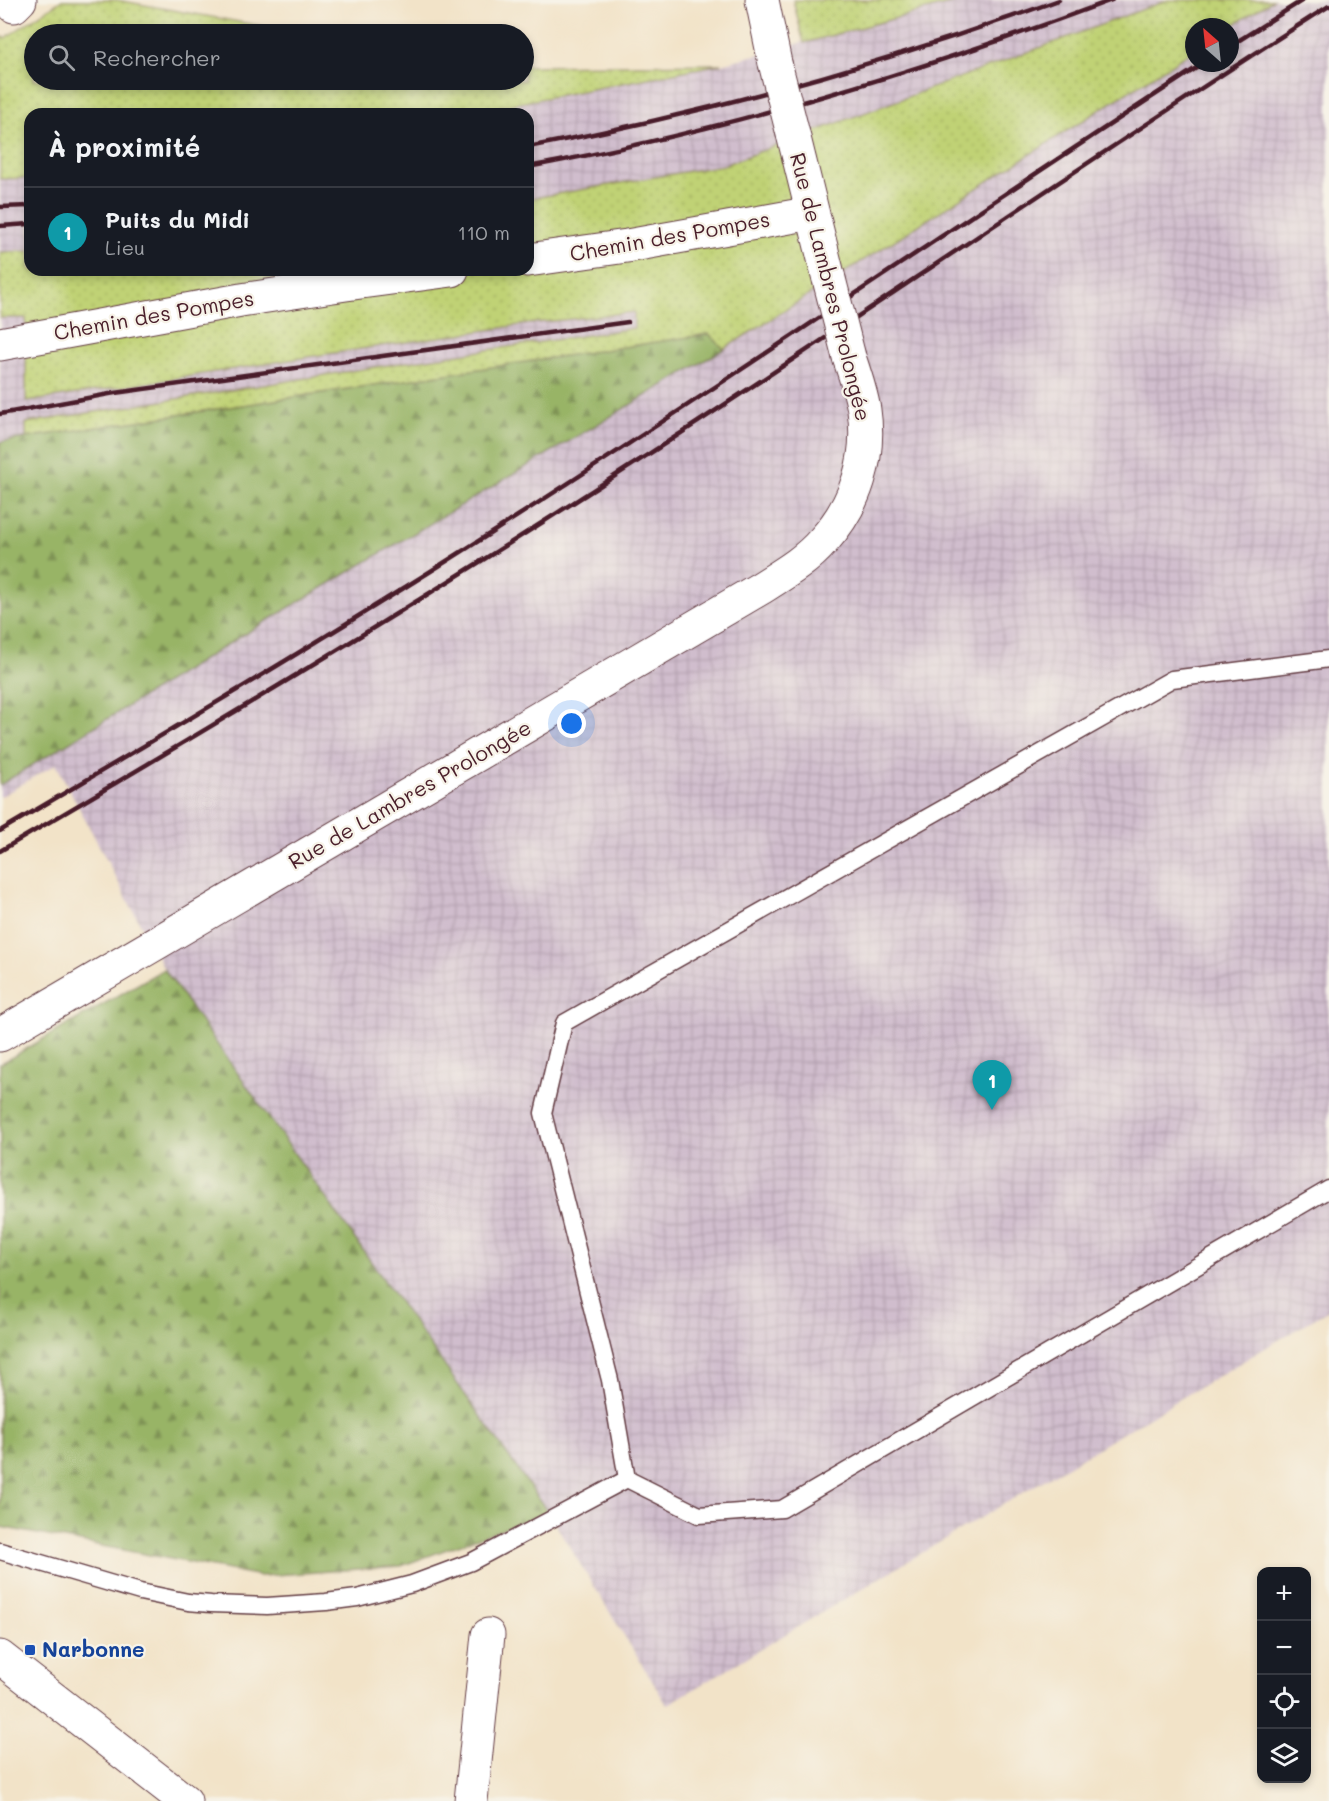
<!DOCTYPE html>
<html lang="fr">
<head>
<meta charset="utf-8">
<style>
  body { margin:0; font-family:Mali,sans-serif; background:#20242c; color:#f1f3f6 }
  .controls { position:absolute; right:18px; bottom:18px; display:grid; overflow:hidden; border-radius:12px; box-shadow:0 3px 9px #0003 }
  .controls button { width:54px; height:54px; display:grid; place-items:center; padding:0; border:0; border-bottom:2px solid #363941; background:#171b24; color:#f1f3f6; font:30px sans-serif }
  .compass { position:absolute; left:1185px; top:18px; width:54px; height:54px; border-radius:50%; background:#171b24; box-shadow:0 3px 9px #0003; rotate:333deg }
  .you { position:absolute; left:572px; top:724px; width:21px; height:21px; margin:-15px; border:4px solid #fff; border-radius:50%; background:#1a73e8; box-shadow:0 0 0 9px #1a73e833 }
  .badge { display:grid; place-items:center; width:39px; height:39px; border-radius:50%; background:#c8321e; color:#fff; font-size:20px; font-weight:700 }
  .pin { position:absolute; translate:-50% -50px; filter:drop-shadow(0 2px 3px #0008) }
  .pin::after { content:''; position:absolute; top:32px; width:21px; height:18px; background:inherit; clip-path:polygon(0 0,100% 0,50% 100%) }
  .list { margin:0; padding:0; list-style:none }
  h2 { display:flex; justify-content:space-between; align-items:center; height:78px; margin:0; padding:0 24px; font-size:26px }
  h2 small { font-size:20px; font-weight:400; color:#9ea1a6 }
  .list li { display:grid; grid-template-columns:39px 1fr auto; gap:18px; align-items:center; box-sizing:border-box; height:90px; padding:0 24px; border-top:2px solid #363941 }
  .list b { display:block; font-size:22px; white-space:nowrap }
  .list p { margin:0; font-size:20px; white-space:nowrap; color:#9ea1a6 }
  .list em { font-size:20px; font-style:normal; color:#9ea1a6 }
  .icon { flex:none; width:33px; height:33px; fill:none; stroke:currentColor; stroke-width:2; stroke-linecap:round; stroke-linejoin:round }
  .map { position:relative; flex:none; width:1329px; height:1801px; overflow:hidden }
  .search { position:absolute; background:#171b24; box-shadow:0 3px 9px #0003; left:24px; top:24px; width:510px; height:66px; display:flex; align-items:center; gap:15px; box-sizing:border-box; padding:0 21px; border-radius:33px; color:#9ea1a6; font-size:22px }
  .panel { position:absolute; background:#171b24; box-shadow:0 3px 9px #0003; left:24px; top:108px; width:510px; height:168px; border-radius:18px }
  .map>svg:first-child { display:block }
  .industrial { fill:url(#industrial-grid); fill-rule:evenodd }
  .grass { fill:url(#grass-dots); stroke:#857850; stroke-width:1.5 }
  .forest { fill:url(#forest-firs); stroke:#716a48; stroke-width:1.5 }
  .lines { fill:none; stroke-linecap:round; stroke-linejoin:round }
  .lane-casing { stroke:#633c43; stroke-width:19 }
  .street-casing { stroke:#633c43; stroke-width:35 }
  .lane { stroke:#fff; stroke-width:16 }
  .street { stroke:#fff; stroke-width:33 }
  .rail { stroke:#4a1f2b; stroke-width:4.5 }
  .street-bridge-casing { stroke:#633c43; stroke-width:35; stroke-linecap:butt }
  .street-bridge { stroke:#fff; stroke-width:33 }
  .transit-dot { fill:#1a4fb4; stroke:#f7f3e8; stroke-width:2 }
  .labels { text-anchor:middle; stroke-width:4.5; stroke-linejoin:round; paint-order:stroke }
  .street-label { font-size:21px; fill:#4a1f2b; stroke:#f7f3e8 }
  .transit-label { font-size:21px; font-weight:bold; fill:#164399; stroke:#f7f3e8; text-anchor:start }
</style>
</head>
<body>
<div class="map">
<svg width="1329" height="1801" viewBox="0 0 1329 1801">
  <defs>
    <pattern id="industrial-grid" width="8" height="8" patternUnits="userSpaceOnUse" patternTransform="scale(1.5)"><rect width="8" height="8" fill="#d0bdcd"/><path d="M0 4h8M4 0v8" fill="none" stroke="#b4a2b0"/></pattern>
    <pattern id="grass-dots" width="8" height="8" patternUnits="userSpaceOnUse" patternTransform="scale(1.5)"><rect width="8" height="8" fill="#c0d275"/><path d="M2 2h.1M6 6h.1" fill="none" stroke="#a6b465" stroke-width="1.8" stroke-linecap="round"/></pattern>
    <pattern id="forest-firs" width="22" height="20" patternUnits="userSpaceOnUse" patternTransform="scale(1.5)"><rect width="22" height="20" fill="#98b466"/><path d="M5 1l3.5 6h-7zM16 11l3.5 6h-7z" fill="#7e9254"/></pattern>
  </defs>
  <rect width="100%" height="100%" fill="#f7f3e8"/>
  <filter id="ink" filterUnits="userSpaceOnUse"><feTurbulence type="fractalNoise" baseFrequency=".0167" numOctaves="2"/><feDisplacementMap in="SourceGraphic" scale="12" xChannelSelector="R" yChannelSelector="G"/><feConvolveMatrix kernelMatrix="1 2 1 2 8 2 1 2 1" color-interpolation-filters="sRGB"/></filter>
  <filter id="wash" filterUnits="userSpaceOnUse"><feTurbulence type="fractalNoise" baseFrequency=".008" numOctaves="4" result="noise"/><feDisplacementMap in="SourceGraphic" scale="24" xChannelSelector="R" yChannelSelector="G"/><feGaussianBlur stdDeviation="1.35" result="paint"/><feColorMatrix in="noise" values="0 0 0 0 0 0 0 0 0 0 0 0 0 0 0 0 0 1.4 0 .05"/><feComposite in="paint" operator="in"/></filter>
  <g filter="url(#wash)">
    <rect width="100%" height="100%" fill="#f2e3c8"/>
    <path class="industrial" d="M 963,0 L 1329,0 L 1329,1310 L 667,1705 L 548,1512 L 164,969 L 56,764 L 0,797 L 0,179 L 30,178 L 30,270 L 528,270 L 528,114 L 462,114 L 721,64 ZM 1194,27 L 1230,27 L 1230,63 L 1194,63 Z"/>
    <g class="grass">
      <polygon points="62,0 117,0 307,34 34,34 34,80 524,80 524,66 721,64 462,114 30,114 30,178 0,179 0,36 5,38"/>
      <polygon points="793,0 963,0 804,43"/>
      <polygon points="1168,0 1273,0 1230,27 1194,27 1194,50 724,349 709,334 26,438 26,423 400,363 634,328 634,312 527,324 321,355 26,402 26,318 0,318 0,252 30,251 30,270 528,270 528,199 724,165"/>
    </g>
    <g class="forest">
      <polygon points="709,334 724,349 243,635 0,785 0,442"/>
      <polygon points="164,969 548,1512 401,1566 261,1576 0,1527 0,1064"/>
    </g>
  </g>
  <g filter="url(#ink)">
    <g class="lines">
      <defs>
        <g id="lane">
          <polyline points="627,1479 610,1380 543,1113 564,1023 1172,679 1329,659"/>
          <polyline points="627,1479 699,1515 782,1509 1329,1189"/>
          <polyline points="0,1551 140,1592 188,1602 211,1604 267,1606 326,1602 357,1598 412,1584 471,1562 627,1479"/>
        </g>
        <g id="street">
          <polyline points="762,0 775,63"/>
          <polyline points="14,6 20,0"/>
          <polyline points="793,134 829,279"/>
          <polyline points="528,260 627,246 812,213"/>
          <polyline points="0,344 241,300 346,284 452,270"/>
          <path d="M 0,1035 L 761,588 C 783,574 806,561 823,541 C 856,505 871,458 864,410 C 861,392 855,375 849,357"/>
          <polyline points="0,1657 185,1801"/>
          <polyline points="471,1801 488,1635"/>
        </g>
      </defs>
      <use href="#lane" class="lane-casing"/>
      <use href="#street" class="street-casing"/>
      <use href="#lane" class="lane"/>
      <use href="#street" class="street"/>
      <g class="rail">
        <polyline points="1230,46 1303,0"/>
        <path d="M 528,147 C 709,113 886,63 1059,0"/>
        <path d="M 528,167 C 728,130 922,71 1112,0"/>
        <polyline points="0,207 30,206"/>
        <polyline points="0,226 30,224"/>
        <polyline points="0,414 115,393 628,322"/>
        <path d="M 0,831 C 165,734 330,636 491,533 C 731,380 965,218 1204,63"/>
        <path d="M 0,851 C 214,726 427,598 635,463 C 868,313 1095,154 1329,6"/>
      </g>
      <defs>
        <g id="street-bridge">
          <polyline points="775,63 793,134"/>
          <polyline points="829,279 849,357"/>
        </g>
      </defs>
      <use href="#street-bridge" class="street-bridge-casing"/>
      <use href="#street-bridge" class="street-bridge"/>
    </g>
  </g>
  <rect class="transit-dot" x="24" y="1644" width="12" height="12" rx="3"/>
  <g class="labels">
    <g class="street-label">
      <text transform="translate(670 237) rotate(-10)" y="7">Chemin des Pompes</text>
      <text transform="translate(830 287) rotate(76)" y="7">Rue de Lambres Prolongée</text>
      <text transform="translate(154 316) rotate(-10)" y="7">Chemin des Pompes</text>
      <text transform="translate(410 795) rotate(-30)" y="7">Rue de Lambres Prolongée</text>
    </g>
    <g class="transit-label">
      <text x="42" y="1657">Narbonne</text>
    </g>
  </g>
</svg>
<div class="controls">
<button>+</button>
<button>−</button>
<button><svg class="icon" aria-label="locate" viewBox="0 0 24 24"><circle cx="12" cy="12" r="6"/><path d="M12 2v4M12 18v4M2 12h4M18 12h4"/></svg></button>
<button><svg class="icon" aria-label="layers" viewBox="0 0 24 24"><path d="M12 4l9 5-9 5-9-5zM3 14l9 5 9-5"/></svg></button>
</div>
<svg class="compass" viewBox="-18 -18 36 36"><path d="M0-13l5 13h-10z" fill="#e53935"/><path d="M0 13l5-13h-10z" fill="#9ea1a6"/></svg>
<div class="you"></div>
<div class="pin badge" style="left:992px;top:1110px;background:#0f9aa8">1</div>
<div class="search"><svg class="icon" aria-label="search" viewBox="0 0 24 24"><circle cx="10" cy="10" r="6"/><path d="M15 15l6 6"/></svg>Rechercher</div>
<section class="panel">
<h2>À proximité<small></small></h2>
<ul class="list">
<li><span class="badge" style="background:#0f9aa8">1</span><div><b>Puits du Midi</b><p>Lieu</p></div><em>110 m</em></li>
</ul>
</section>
</div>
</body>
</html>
